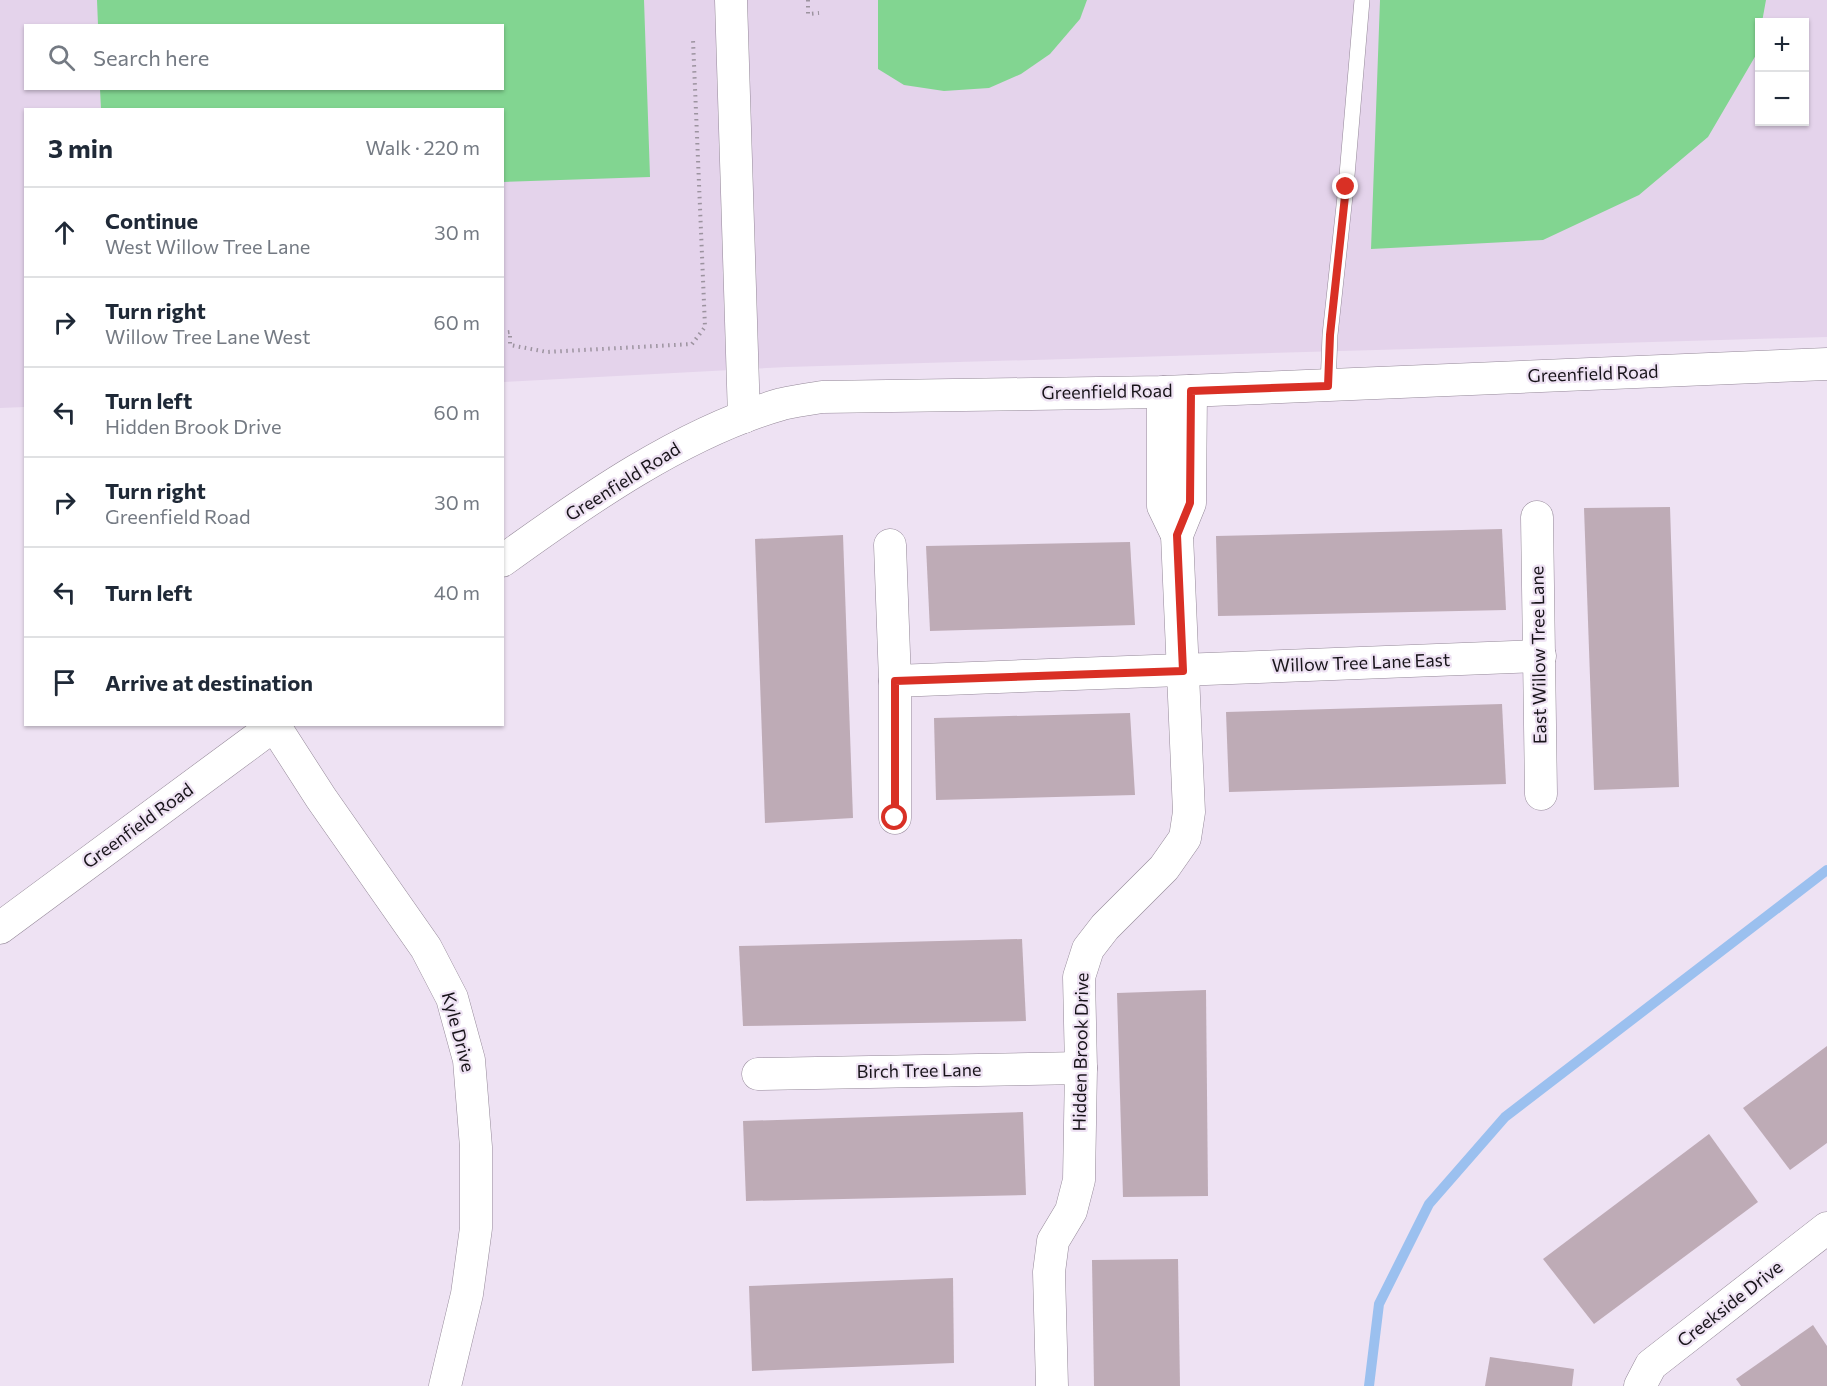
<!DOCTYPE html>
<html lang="en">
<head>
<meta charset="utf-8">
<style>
  body { margin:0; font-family:Commissioner,sans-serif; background:#f2f2f3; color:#1f2937 }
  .controls { position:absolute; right:18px; top:18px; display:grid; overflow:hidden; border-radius:0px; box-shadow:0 2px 4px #0004 }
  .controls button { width:54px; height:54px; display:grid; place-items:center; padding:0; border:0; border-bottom:2px solid #e0e1e3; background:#fff; color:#1f2937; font:30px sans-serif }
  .stop { position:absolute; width:18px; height:18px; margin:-14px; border:4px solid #d93025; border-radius:50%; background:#fff }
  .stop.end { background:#d93025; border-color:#fff; box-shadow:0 2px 6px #0008 }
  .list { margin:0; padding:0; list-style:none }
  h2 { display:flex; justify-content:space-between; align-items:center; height:78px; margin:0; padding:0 24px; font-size:26px }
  h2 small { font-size:20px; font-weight:400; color:#747a83 }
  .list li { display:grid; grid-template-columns:39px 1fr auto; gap:18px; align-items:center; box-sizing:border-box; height:90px; padding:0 24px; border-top:2px solid #e0e1e3 }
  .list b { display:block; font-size:22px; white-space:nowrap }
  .list p { margin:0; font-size:20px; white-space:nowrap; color:#747a83 }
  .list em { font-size:20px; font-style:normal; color:#747a83 }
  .icon { flex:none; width:33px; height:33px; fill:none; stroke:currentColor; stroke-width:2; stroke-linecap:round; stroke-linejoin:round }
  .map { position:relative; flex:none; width:1827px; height:1386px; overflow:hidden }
  .search { position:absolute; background:#fff; box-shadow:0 2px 4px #0004; left:24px; top:24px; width:480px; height:66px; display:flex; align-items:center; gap:15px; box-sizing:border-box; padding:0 21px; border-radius:0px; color:#747a83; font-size:22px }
  .panel { position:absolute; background:#fff; box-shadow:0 2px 4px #0004; left:24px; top:108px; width:480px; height:618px; border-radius:0px }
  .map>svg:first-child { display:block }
  .built { fill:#e4d3eb; fill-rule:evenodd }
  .green { fill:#82d591 }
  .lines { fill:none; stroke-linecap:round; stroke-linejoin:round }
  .stream { stroke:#9bc0ef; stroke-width:10 }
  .building { fill:#beabb6 }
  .lane-casing { stroke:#948898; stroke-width:16 }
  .street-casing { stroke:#948898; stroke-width:33 }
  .path { stroke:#9c939f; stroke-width:4; stroke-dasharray:1.5 4.5; stroke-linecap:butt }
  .lane { stroke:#fff; stroke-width:15 }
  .street { stroke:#fff; stroke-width:32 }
  .route { stroke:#d93025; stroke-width:8 }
  .labels { text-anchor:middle; stroke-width:4.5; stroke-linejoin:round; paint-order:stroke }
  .street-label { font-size:18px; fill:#18141a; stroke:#eee2f3 }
</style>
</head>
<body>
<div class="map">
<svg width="1827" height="1386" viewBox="0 0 1827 1386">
  <rect width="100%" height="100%" fill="#eee2f3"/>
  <path class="built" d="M 0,0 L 1827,0 L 1827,337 L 787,367 L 503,382 L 502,110 L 26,110 L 25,407 L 0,408 ZM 1760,22 L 1804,22 L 1804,122 L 1760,122 ZM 26,26 L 502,26 L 502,88 L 26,88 Z"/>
  <g class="green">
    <polygon points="97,0 644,0 650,177 503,182 502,110 101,109 100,89 502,88 502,26 98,25"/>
    <polygon points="878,0 1087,0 1080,19 1050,54 1021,74 989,88 944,91 904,85 878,69"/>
    <polygon points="1380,0 1766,0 1762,22 1760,22 1759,36 1756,55 1708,137 1639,195 1543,240 1371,249"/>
  </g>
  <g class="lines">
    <polyline class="stream" points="1369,1386 1379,1304 1429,1204 1505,1117 1827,870"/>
  </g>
  <g class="building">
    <polygon points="1670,507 1679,787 1594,790 1584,508"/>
    <polygon points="1502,529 1506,610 1218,616 1216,536"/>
    <polygon points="843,535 853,818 765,823 755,539"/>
    <polygon points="1130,542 1135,625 930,631 926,546"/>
    <polygon points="1502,704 1506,784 1229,792 1226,712"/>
    <polygon points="1130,713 1135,795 936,800 934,718"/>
    <polygon points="1022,939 1026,1021 743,1026 739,946"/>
    <polygon points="1206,990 1208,1196 1123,1197 1117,993"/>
    <polygon points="1827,1046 1827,1143 1790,1170 1743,1108"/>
    <polygon points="1023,1112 1026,1195 746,1201 743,1121"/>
    <polygon points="1709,1134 1758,1202 1594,1324 1543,1259"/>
    <polygon points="1178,1259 1180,1386 1094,1386 1092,1260"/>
    <polygon points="953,1278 954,1363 752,1371 749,1286"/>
    <polygon points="1813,1325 1827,1346 1827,1386 1741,1386 1736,1379"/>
    <polygon points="1490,1357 1574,1369 1572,1386 1485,1386"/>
  </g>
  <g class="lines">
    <defs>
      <polyline id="lane" points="1328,386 1330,335 1346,187 1362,0"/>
      <g id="street">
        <polyline points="731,0 744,417"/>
        <polyline points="1163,392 1163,506 1177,535 1190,503 1191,391"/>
        <polyline points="1537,517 1541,794"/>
        <polyline points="890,545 895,681 895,818"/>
        <path d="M 502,561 C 585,501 683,432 782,404 C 795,401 809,399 822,397 L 1163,392 L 1827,364"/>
        <polyline points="895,681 1540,656"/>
        <polyline points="274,725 321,798 426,948 452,998 469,1060 476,1147 476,1228 467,1294 445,1386"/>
        <polyline points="0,928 276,724"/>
        <polyline points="758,1074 1081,1068"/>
        <polyline points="1052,1386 1049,1272 1053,1241 1071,1211 1079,1180 1081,1068 1079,977 1088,949 1105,927 1164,868 1185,838 1189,812 1177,535"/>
        <polyline points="1640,1386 1651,1365 1827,1228"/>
      </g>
    </defs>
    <use href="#lane" class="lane-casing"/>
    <use href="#street" class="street-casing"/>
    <g class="path">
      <polyline points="808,0 808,14 819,13"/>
      <polyline points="502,333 510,332 510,345 547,352 692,344 705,327 693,40"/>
    </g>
    <use href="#lane" class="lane"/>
    <use href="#street" class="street"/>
  </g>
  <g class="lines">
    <polyline class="route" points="895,818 895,681 1183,671 1177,535 1190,503 1191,391 1328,386 1330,335 1346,187"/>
  </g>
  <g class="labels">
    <g class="street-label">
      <text transform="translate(1593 374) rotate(-2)" y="6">Greenfield Road</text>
      <text transform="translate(1107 392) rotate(-1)" y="6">Greenfield Road</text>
      <text transform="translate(623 482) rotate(-32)" y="6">Greenfield Road</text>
      <text transform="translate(1539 655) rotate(-91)" y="6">East Willow Tree Lane</text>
      <text transform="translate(1361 663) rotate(-2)" y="6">Willow Tree Lane East</text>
      <text transform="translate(138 826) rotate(-36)" y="6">Greenfield Road</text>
      <text transform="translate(458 1032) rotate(75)" y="6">Kyle Drive</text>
      <text transform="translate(1081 1052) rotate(-89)" y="6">Hidden Brook Drive</text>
      <text transform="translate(919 1071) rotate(-1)" y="6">Birch Tree Lane</text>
      <text transform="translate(1730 1304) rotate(-38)" y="6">Creekside Drive</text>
    </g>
  </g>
</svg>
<div class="controls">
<button>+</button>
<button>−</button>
</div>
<div class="stop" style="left:895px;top:818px"></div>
<div class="stop end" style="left:1346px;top:187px"></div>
<div class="search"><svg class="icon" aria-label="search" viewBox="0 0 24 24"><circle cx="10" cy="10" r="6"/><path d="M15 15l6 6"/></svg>Search here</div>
<section class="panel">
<h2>3 min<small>Walk · 220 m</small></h2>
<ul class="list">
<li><svg class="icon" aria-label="ahead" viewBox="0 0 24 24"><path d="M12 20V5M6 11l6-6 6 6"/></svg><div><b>Continue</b><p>West Willow Tree Lane</p></div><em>30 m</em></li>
<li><svg class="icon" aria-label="right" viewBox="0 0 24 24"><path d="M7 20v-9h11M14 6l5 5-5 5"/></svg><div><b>Turn right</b><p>Willow Tree Lane West</p></div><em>60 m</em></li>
<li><svg class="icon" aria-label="left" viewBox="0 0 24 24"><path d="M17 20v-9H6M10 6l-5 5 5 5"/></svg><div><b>Turn left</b><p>Hidden Brook Drive</p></div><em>60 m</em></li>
<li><svg class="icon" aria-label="right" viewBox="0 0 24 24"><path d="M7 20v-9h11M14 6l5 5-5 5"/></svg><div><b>Turn right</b><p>Greenfield Road</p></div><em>30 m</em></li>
<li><svg class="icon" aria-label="left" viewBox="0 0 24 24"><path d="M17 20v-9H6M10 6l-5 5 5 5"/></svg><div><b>Turn left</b></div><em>40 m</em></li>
<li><svg class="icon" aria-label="arrive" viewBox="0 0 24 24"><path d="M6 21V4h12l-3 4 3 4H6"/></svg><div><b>Arrive at destination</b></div></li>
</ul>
</section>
</div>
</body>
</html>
